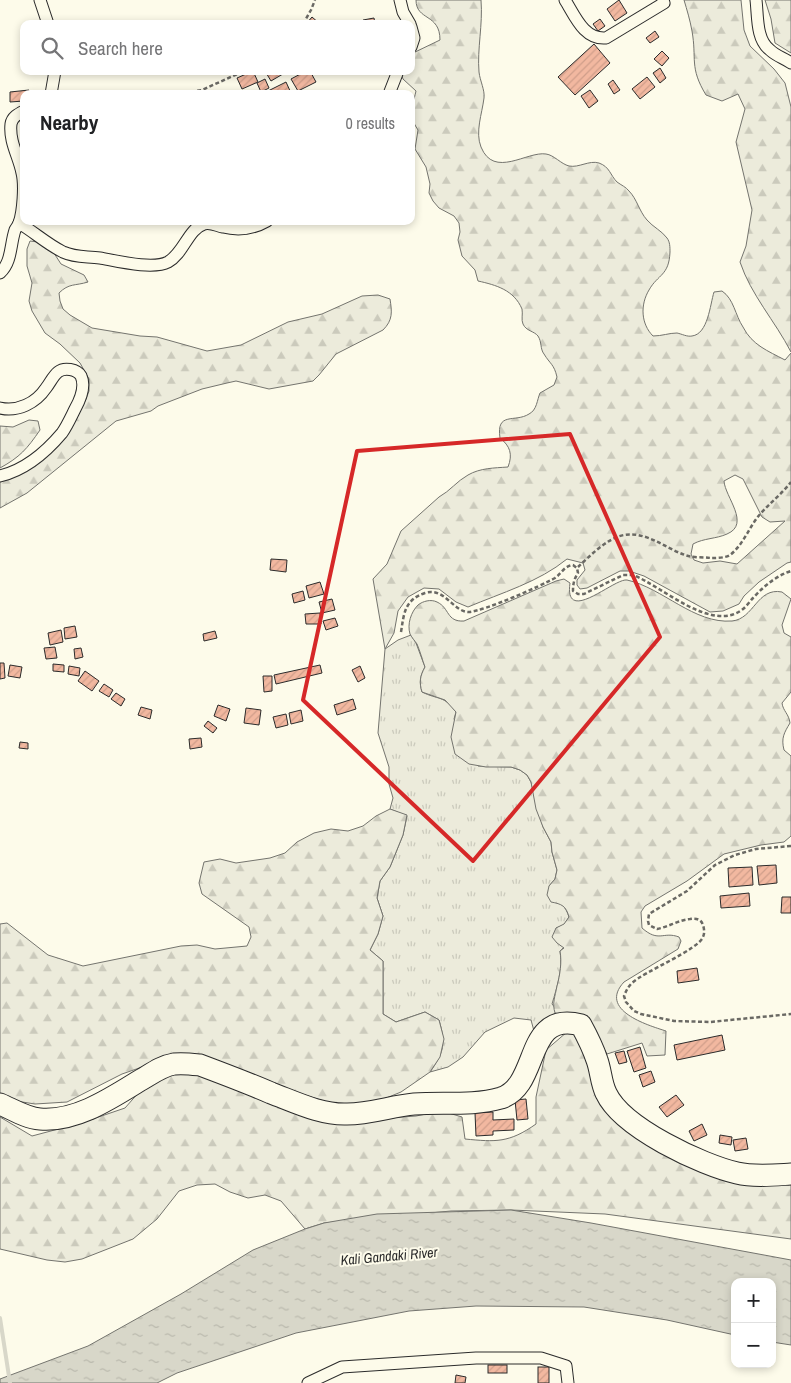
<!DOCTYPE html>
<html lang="en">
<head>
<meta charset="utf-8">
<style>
  body { margin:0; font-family:"Archivo Narrow",sans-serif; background:#f2f2f2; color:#202124 }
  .controls { position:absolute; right:15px; bottom:15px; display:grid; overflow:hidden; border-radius:10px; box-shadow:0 2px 8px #0003 }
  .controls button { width:45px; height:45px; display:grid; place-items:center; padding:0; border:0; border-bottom:1px solid #e0e0e0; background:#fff; color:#202124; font:25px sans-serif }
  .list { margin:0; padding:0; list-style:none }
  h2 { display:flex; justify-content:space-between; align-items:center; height:65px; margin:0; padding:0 20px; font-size:21px }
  h2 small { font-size:16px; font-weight:400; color:#757577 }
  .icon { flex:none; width:28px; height:28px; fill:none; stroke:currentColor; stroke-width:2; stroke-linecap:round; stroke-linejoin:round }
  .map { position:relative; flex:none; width:791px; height:1383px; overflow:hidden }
  .search { position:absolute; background:#fff; box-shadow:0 2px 8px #0003; left:20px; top:20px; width:395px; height:55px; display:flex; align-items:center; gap:12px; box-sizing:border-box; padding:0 18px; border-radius:10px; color:#757577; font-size:19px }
  .panel { position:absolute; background:#fff; box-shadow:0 2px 8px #0003; left:20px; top:90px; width:395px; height:135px; border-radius:10px }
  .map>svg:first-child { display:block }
  .grass { fill:url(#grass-tufts); stroke:#74746e }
  .forest { fill:url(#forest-firs); stroke:#74746e; fill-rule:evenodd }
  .water { fill:url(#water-ripples); stroke:#74746e }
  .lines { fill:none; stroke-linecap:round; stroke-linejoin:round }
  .stream { stroke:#d8d7c9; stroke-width:4 }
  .building { fill:url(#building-hatch); stroke:#2b2b2b }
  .street-casing { stroke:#2b2b2b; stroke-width:13 }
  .highway-casing { stroke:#2b2b2b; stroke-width:23 }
  .path { stroke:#6a6964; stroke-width:2.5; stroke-dasharray:4 2.5; stroke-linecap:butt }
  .street { stroke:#fdfbea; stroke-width:11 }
  .highway { stroke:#fdfbea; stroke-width:21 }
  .marked { fill:none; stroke:#d62828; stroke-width:4; stroke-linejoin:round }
  .labels { text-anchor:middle; stroke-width:4; stroke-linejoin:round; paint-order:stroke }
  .water-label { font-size:14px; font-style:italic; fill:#2b2b2b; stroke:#fdfbea }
</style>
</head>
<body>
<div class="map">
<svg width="791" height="1383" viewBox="0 0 791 1383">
  <defs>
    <pattern id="grass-tufts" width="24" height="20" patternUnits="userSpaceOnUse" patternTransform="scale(1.25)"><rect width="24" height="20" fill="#ecebdb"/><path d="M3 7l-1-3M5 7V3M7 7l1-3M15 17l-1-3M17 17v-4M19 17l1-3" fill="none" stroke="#cbcabc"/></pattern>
    <pattern id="forest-firs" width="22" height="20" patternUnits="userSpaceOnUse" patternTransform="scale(1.25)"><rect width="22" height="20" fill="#ecebdb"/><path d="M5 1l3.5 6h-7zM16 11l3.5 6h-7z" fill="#cbcabc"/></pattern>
    <pattern id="water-ripples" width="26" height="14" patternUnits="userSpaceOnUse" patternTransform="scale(1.25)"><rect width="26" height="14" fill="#d8d7c9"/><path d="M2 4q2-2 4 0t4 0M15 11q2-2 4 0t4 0" fill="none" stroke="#bab9ad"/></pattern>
    <pattern id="building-hatch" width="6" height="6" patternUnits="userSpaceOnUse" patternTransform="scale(1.25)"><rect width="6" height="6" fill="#f2b8a0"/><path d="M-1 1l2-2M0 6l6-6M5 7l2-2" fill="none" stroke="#d09e8a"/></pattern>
  </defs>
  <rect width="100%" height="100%" fill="#fdfbea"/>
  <path class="grass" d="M 411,635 L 416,643 L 425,667 C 420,676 419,682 422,692 C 438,700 444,695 456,712 L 454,719 L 478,766 L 511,767 L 520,770 L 527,775 L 531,782 L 543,827 L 551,842 L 552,852 L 557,870 L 555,879 L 549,886 C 556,897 566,906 569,917 L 564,925 L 556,928 L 564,947 L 560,951 C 563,969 557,987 552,1004 L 561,1015 L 534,1031 L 531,1020 L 514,1018 L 485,1032 L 463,1057 L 448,1067 L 430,1072 C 444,1052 446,1044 439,1020 L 425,1012 L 396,1022 L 383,1014 L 383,961 L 370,950 L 378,934 L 383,916 L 377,898 L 380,881 L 390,867 L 403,835 L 407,816 L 390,809 L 393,798 L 389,784 L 389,767 L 378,733 L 385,649 L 398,640 Z"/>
  <g class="forest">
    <path d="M 416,0 L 481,0 C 483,25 477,49 479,72 C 480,81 485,90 484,98 C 482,114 475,132 481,147 C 494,179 527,151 546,154 C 554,155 561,164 569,166 C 579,168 589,160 599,163 C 610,167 610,175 617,182 C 621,185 626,187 629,191 C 637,199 639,211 647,220 C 653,227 662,231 667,238 C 670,242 670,247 670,252 C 669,276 658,274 649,290 C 640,305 641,324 653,336 C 662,336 669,333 677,333 C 682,334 687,337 692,336 C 708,334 710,305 714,292 L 722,291 C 734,299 735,315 743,327 C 752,345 768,351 785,360 L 791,353 L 791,562 L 787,563 L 759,582 L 744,596 L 739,604 L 723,611 L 710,612 L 644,576 L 629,571 L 620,571 L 587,588 L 580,589 L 577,585 L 577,580 L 585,570 L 583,563 L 567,559 C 539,582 501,593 468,607 L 456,602 L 439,589 L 424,588 L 408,597 L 398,611 L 394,633 L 385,649 L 373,579 L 387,564 L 401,531 L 439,497 C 450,491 457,481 468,475 C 480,468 494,468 508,467 C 513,454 510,446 500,438 C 496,411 515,423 529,414 C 537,410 537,400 540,393 L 554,385 L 557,377 C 554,364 550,364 544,354 C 540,349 542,342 538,336 C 534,331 526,331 523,324 C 521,320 523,314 522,309 C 514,290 496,285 478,281 L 475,270 L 462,256 L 458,240 L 460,232 L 459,223 L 454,216 L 439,208 L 433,201 L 429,193 L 430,184 L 426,167 L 415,149 L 418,130 C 407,113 412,109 416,91 L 403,79 L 400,71 L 411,71 L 411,54 L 440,40 C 440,13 416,21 416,0 ZM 735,475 L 743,479 L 762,517 L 770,522 L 785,521 L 737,564 L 720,561 L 703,563 L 694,560 L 691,554 L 693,544 C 704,538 716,539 727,534 C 751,524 725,497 724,481 Z"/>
    <path d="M 684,0 L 741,0 L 744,30 L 750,46 L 774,69 L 785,83 L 791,107 L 791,352 C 775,321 751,295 740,262 L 746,246 L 752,210 L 736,142 L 745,109 L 738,94 L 722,101 L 706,95 C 689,67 697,59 692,31 C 690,20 687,10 684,0 Z"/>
    <polygon points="765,0 791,0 791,53 775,43 771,19"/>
    <path d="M 30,241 L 38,242 L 52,250 L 61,264 L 84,275 L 88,282 C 75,286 69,283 59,293 L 60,301 L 63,309 L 70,315 L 92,328 L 140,336 L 157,337 L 207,351 L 241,345 L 288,322 L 322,314 L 362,296 L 378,295 L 390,299 C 392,312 393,320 383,330 L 336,354 L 319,375 L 313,381 L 269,389 L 236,381 L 227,383 L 202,389 L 158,406 L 151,411 L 116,421 L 27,493 L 0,508 L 0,481 L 10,477 L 78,415 L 86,399 L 89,391 L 89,379 L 80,363 L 60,344 L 45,333 L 32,311 L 29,301 L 32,283 L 27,266 L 27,249 Z"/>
    <path d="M 29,420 L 38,421 L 40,430 C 27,449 20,457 0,468 L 0,426 L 13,427 Z"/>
    <path d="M 564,579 L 570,583 C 564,626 614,578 627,580 C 663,588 694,624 732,621 C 754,619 757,587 782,592 L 791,599 L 782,625 L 784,633 L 791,637 L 791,692 L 782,703 C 783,711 789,714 790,723 C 784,733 781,738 784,750 L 791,756 L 791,836 L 784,842 L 761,845 L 724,854 L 687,881 L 645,906 L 641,912 L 642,928 C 659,943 663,931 679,937 L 681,941 L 678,949 L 624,982 C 598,1010 647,1025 666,1031 L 665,1055 L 647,1056 L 642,1043 L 607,1054 L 586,1016 C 574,1012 566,1016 555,1013 C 552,1003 555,997 557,986 C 560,975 562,962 560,951 L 564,948 L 557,943 L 552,937 L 556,928 L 564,924 L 569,917 C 566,906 562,904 551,902 L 547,895 L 549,886 L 555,879 L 557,870 L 552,852 L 551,842 L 543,827 L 536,809 L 531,782 L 527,775 L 520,770 L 511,767 L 486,767 L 469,764 L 455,754 L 451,737 L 456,712 L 445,700 L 422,692 C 419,682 420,676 425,667 C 422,659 420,651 417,644 C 415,641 412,638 410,634 C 407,624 411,612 418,605 C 423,601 431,599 437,602 C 450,608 446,622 464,621 L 556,581 Z"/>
    <polygon points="390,809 407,815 403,835 390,867 380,881 377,898 383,916 378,934 370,950 383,961 383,1014 396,1022 425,1012 439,1020 444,1039 440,1057 430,1072 401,1092 374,1103 344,1107 174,1056 122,1074 67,1102 35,1104 16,1101 0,1094 0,924 7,923 48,955 83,966 181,946 197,945 215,949 247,946 251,937 249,927 202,894 199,883 204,862 220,859 236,863 270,858 285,853 297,842 314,833 331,829 348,831 363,826 376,816"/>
    <path d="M 574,1030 L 605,1102 L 676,1158 L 791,1181 L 791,1239 L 605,1214 L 511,1210 L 451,1211 L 324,1223 L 305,1229 L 281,1201 L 265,1195 L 248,1198 L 230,1192 L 215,1184 L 197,1185 L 179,1191 L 157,1219 L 133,1239 L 82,1259 L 65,1262 L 47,1260 L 0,1249 L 0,1117 L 32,1136 L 81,1123 L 125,1108 L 140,1091 L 165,1076 L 189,1071 L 335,1122 L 416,1116 L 442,1111 L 462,1117 L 465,1139 C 496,1142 509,1143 536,1124 L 536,1097 L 546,1050 L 567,1032 Z"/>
  </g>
  <polygon class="water" points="511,1210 591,1223 791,1260 791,1345 772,1342 772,1282 735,1282 735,1335 667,1320 584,1307 476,1306 409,1311 296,1333 177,1373 157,1383 0,1383 0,1379 88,1346 181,1294 253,1250 305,1229 324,1223 377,1214"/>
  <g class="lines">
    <polyline class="stream" points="0,1318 10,1383"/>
  </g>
  <g class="building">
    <polygon points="619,0 627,13 615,21 607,9"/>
    <polygon points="312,17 320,24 306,24"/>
    <polygon points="374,18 375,24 364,24 363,20"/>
    <polygon points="600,19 605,26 598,31 593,24"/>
    <polygon points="655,31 659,37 650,43 646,38"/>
    <polygon points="594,44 610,63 575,95 558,77"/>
    <polygon points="662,51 669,58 662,66 654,59"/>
    <polygon points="660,68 666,78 660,83 653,73"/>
    <polygon points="253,71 258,82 242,89 237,78"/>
    <polygon points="265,71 288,71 271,81"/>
    <polygon points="306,71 310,71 316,82 298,91 291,79"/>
    <polygon points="647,77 655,87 640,99 632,89"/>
    <polygon points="265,79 269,88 261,92 257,83"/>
    <polygon points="613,80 620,90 614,94 608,84"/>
    <polygon points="286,82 291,93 267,94 266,92"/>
    <polygon points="29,90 29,94 24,94 24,101 10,102 10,92"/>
    <polygon points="590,90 598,101 589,108 581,96"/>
    <polygon points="271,559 287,560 286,572 270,570"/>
    <polygon points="320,582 324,594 309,598 306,586"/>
    <polygon points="303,591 305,600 294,603 292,594"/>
    <polygon points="332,599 335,610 322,613 319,602"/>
    <polygon points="320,613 321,624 306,624 305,614"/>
    <polygon points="335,618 338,626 326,630 323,621"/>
    <polygon points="75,626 77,637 65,639 64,628"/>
    <polygon points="61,630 63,642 50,645 48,633"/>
    <polygon points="215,631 217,638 204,641 203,634"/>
    <polygon points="55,647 57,658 46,659 44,648"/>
    <polygon points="81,648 83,657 75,659 74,649"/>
    <polygon points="0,663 4,663 5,678 0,679"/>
    <polygon points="53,664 64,665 64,672 53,671"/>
    <polygon points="10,665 22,667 20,678 8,676"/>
    <polygon points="320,665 322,673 276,684 274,675"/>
    <polygon points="69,666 80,668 79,676 68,674"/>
    <polygon points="360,666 365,678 358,682 352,670"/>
    <polygon points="85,671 99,681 92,691 78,681"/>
    <polygon points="263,676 272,676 272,691 264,692"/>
    <polygon points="104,684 113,690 109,697 99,691"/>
    <polygon points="116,693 125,699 121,706 111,699"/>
    <polygon points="353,699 356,709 337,715 334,705"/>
    <polygon points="218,705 230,709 226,721 214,716"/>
    <polygon points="141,707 152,710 150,719 138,715"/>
    <polygon points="246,708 261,710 259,725 244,723"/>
    <polygon points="301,710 303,721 291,724 289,713"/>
    <polygon points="286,714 288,725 276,728 273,717"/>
    <polygon points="208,721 217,728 213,733 204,726"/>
    <polygon points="201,738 202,747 190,749 189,739"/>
    <polygon points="20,742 28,743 28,749 19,748"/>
    <polygon points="776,865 777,883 759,885 757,866"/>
    <polygon points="752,867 753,885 729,887 728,868"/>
    <polygon points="749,893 750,906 721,908 720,896"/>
    <polygon points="782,897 791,897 791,913 781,913"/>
    <polygon points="697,968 699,980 678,983 677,971"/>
    <polygon points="722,1035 725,1050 677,1060 674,1045"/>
    <polygon points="640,1047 646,1068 634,1072 627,1051"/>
    <polygon points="624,1051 627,1062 619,1064 615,1053"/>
    <polygon points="651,1071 655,1082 643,1087 639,1075"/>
    <polygon points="676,1095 684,1105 667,1117 659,1107"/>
    <polygon points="526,1099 528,1119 517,1120 515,1100"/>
    <polygon points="493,1112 493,1120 514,1119 514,1130 493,1131 493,1135 476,1136 475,1113"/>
    <polygon points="702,1124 707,1135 694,1141 689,1131"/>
    <polygon points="720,1135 732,1137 731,1145 719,1143"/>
    <polygon points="746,1138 748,1149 735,1151 733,1140"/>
    <rect x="488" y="1365" width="19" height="8"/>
    <rect x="538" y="1367" width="11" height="16"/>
    <polygon points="456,1375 466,1377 465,1383 455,1383"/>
  </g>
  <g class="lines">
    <defs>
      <g id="street">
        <polyline points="40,0 48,24"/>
        <polyline points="400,0 403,12 410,24"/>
        <path d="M 565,0 C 575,16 584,40 606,38 L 664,3 L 663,0"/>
        <path d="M 756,0 C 758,16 756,40 770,50 C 776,56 784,58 791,63"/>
        <polyline points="411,27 414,38 411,47"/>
        <polyline points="51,94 55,71"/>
        <polyline points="389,94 398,71"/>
        <path d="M 19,223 C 34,232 47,244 63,252 C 76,258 87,256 100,258 C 117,261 153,270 168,262 C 184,253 188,229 204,224 C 211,222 217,226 223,227 C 239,231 253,229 267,221"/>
        <path d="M 0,273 C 12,262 10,245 15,230 C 16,228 18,226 19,223 C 23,212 25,185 22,173 C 19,157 9,142 11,124 C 12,117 18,114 24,111"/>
        <path d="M 0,408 C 18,412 36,403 46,388 C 50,383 53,376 58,372 C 64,367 77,369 81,376 C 86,387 80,400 75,409 C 71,417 67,426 62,433 C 46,452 25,470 0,476"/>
        <polyline points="308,1383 342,1367 476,1358 541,1358 566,1366 568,1383"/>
      </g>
      <path id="highway" d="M 0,1104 C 12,1109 26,1118 40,1119 C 75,1122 110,1099 139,1081 C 150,1075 161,1066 174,1064 C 183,1063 191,1064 200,1065 C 224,1074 248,1083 271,1093 C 295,1102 321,1115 347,1114 C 370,1114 392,1106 414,1104 C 443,1102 473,1106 501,1098 C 541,1085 523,1010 581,1025 C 587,1036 593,1048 597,1060 C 601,1071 601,1083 606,1093 C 622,1128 702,1165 737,1173 C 754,1177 774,1175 791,1174"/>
    </defs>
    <use href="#street" class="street-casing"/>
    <use href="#highway" class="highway-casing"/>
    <g class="path">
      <polyline points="303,24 311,10 315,0"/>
      <polyline points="178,94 202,90 244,71"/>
      <path d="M 578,567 C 590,556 607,538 624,535 C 646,531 665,548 685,555 C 693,558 703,557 711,558 C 717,558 725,558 730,555 C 742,546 748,530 757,518 C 767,505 781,495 791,482"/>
      <path d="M 401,632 C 404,614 404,600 425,593 C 445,587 453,612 469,612 C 484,611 541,586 555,578 C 562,573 564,566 573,565 L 577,568 L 578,573 C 574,579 573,584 573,591 L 578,594 L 584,594 L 623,575 L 633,575 C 662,586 712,634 743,609 C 747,606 750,601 753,598 C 764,586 776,576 791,571"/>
      <path d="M 791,846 L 756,849 L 735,855 L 715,865 L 687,891 L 649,914 L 648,921 L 649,925 L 657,929 C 668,927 679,920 690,919 C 696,918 701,919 703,925 C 704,928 705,933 703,937 C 698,950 645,971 632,983 C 628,987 626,991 624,996 L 626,1002 L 634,1011 L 641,1014 L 674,1021 L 710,1022 L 791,1014"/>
    </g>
    <use href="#street" class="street"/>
    <use href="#highway" class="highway"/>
  </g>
  <path class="marked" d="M 570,434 L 660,637 L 473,861 L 303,700 L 357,451 Z"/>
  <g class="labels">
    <g class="water-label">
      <text transform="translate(389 1256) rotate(-5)" y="5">Kali Gandaki River</text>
    </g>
  </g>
</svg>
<div class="controls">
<button>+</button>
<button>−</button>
</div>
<div class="search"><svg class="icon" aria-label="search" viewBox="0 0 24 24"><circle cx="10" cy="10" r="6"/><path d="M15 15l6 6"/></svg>Search here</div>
<section class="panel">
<h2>Nearby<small>0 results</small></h2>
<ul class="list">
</ul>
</section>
</div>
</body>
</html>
